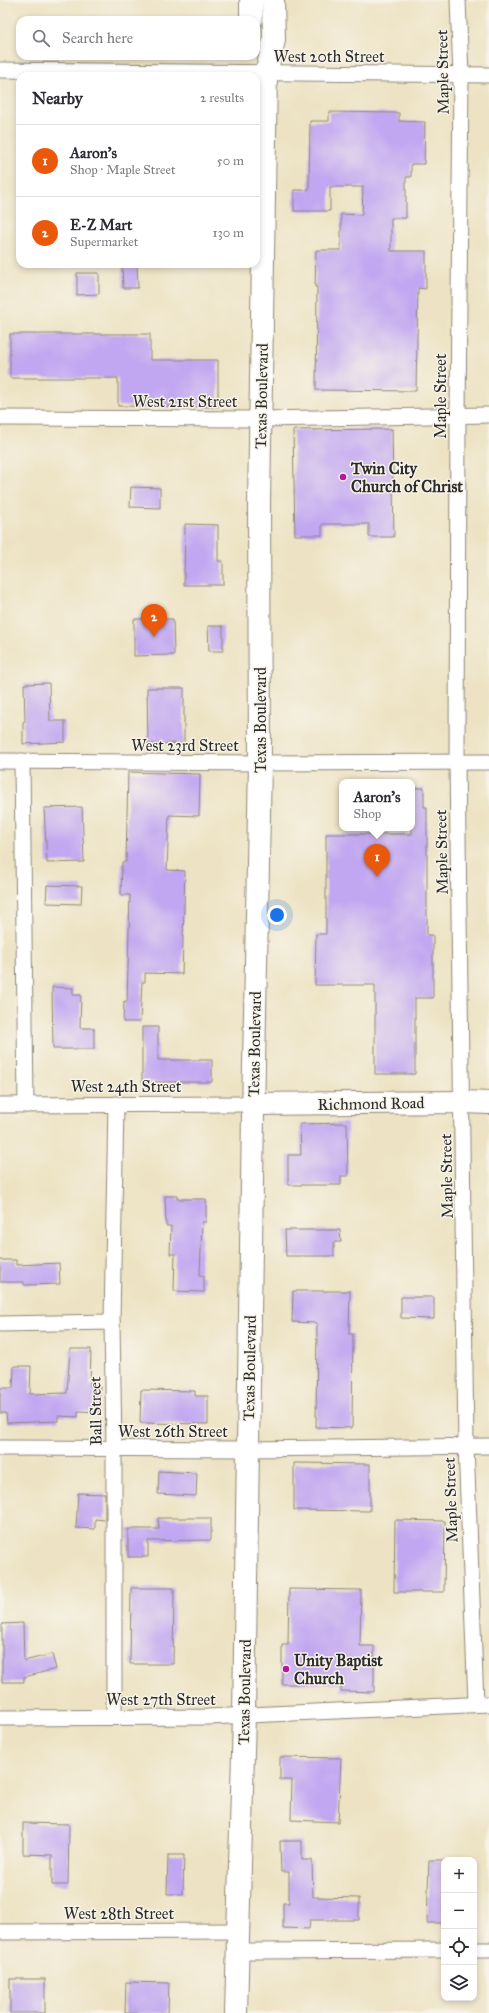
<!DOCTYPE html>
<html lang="en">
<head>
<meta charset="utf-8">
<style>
  body { margin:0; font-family:"IM FELL Great Primer",serif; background:#f7f7f7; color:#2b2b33 }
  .controls { position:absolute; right:12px; bottom:12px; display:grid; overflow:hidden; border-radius:8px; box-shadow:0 2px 6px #0003 }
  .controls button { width:36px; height:36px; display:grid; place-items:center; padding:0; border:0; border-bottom:1px solid #e1e1e2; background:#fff; color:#2b2b33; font:20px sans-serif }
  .you { position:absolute; left:277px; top:915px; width:14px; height:14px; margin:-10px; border:3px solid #fff; border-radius:50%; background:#1a73e8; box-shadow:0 0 0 6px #1a73e833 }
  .badge { display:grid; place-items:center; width:26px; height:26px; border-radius:50%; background:#ea580c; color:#fff; font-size:13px; font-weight:700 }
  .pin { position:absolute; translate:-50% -33px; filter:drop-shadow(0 1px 2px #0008) }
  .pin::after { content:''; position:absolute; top:21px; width:14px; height:12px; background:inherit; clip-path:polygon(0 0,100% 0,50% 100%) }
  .popup { position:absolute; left:339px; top:779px; width:76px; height:52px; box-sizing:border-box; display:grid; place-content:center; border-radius:8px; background:#fff; filter:drop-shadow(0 1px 3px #0005); font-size:13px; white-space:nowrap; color:#7c7c81 }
  .popup b { font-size:15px; color:#2b2b33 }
  .popup::after { content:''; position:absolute; left:50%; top:100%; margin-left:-8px; border:8px solid transparent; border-top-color:#fff }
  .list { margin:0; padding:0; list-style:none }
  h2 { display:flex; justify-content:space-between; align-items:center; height:52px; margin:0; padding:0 16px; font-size:17px }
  h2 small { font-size:13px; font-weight:400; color:#7c7c81 }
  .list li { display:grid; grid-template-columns:26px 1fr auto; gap:12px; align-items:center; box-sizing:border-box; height:72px; padding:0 16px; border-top:1px solid #e1e1e2 }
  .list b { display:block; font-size:15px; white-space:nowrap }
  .list p { margin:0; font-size:13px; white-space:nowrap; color:#7c7c81 }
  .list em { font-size:13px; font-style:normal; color:#7c7c81 }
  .icon { flex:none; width:22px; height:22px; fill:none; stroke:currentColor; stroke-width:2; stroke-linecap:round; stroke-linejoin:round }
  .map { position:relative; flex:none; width:489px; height:2013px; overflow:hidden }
  .search { position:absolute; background:#fff; box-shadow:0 2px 6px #0003; left:16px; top:16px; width:244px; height:44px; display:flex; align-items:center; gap:10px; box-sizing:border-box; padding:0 14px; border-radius:12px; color:#7c7c81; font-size:15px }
  .panel { position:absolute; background:#fff; box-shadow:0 2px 6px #0003; left:16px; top:72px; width:244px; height:196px; border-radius:12px }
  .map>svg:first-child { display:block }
  .building { fill:#c1a6f1 }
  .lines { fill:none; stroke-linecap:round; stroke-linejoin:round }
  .street-casing { stroke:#8c8778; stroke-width:17 }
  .secondary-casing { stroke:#8c8778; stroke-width:24 }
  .street { stroke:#fff; stroke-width:15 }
  .secondary { stroke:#fff; stroke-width:22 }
  .poi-dot { fill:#b5179e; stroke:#f7f3e8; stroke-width:1.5 }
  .labels { text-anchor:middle; stroke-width:3; stroke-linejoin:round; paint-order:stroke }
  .street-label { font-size:16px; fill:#2b2b2b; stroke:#f7f3e8 }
  .poi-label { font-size:16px; font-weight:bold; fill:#2b2b2b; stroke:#f7f3e8; text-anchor:start }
</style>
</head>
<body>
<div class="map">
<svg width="489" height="2013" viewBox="0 0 489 2013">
  <rect width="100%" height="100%" fill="#f7f3e8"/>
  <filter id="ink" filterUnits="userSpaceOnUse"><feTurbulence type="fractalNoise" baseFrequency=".025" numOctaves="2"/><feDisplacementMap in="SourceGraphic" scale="8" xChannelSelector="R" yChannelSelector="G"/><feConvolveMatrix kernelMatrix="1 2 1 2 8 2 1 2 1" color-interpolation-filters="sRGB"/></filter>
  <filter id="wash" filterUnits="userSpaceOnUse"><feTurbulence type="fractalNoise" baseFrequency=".012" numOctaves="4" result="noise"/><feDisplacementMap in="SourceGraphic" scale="16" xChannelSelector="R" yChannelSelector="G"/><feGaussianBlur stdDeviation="0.9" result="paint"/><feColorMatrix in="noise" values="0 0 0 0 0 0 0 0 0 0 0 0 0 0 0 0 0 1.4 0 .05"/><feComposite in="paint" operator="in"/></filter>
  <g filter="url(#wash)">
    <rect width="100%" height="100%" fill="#ede3c4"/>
    <g id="blocks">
      <g class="building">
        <polygon points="329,112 399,113 399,121 425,122 424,164 411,164 411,177 406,177 406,218 391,218 391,251 426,251 426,289 418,288 416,391 316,390 317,287 315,287 316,250 341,250 341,214 362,215 363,187 330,187 330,211 294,211 294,190 309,190 310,121 329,121"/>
        <polygon points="122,264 137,264 138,288 123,288"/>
        <polygon points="77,273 99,273 99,294 77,295"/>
        <polygon points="10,334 150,334 150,360 218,360 218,407 118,406 118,378 10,378"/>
        <polygon points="392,429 394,537 369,537 369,524 322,524 322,535 295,535 293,430"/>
        <polygon points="131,487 160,488 160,508 130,507"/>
        <polygon points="185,524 218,525 218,561 223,561 223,585 184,585"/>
        <polygon points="134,619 173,619 174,655 134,656"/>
        <polygon points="208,626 223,626 223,651 209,651"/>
        <polygon points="49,683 50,721 65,721 65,742 23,744 23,722 25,721 24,684"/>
        <polygon points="147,688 184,688 184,743 148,744"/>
        <polygon points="128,772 200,774 199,816 169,815 167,870 185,871 182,974 145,973 145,982 142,982 140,1022 123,1022 124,1001 127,1002 130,895 121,895 122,862 126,862"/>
        <polygon points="412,788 424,788 424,807 427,807 427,935 433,935 433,998 415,998 415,1074 375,1074 375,985 315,985 316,934 326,934 326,834 412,834"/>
        <polygon points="82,807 84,862 47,863 44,808"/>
        <polygon points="47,885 82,886 81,904 46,903"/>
        <polygon points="52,987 73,988 73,995 81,995 80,1028 94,1028 94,1049 53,1049"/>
        <polygon points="142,1027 158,1027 158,1060 212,1060 212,1082 142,1082"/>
        <polygon points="347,1123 348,1176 341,1176 341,1185 288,1185 288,1155 301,1155 300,1124"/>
        <polygon points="165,1196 177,1196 177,1199 206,1199 206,1222 202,1222 200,1276 204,1276 204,1292 174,1291 175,1254 170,1254 171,1226 166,1226"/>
        <polygon points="285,1230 340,1230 341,1242 334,1242 334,1256 286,1256"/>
        <polygon points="0,1260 16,1260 16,1265 59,1263 60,1284 24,1285 24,1282 0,1282"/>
        <polygon points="293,1291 350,1291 349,1334 353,1334 352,1428 316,1427 317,1323 292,1322"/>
        <polygon points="401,1297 434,1297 434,1319 401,1318"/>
        <polygon points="70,1349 91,1349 90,1386 100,1387 99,1412 78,1411 78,1417 58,1416 58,1421 7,1423 6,1413 0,1413 0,1388 13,1388 14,1366 31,1366 30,1394 67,1393"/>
        <polygon points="141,1390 195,1391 195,1396 208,1396 208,1424 140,1423"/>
        <polygon points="294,1463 370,1464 370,1511 294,1510"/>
        <polygon points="159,1471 197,1473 196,1496 158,1494"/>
        <polygon points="78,1493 105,1494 105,1520 95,1519 95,1529 76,1528"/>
        <polygon points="158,1518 211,1518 211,1540 148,1541 148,1557 128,1557 128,1529 159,1529"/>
        <polygon points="395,1520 445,1521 444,1592 394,1592"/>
        <polygon points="131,1588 174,1588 173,1664 130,1664"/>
        <polygon points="289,1589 361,1590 360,1646 374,1646 374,1692 341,1691 341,1684 282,1684 282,1645 288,1645"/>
        <polygon points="23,1623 24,1661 52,1654 56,1669 24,1677 24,1682 2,1682 2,1624"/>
        <polygon points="280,1757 341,1758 338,1822 291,1820 292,1780 280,1780"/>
        <polygon points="23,1823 69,1824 68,1885 52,1885 52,1855 23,1854"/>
        <polygon points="280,1841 302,1841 302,1860 312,1860 313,1897 359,1898 359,1920 310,1920 309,1929 283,1928 283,1903 289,1903 289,1872 281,1872"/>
        <polygon points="168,1855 184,1855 183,1894 167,1894"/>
        <polygon points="429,1860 444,1860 444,1923 427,1923"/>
        <rect x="10" y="1979" width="35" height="34"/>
        <polygon points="126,1982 169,1983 168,2013 125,2013"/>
      </g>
    </g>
  </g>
  <g filter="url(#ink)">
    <use href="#blocks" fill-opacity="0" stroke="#8c8778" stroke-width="1"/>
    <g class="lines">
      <defs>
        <g id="street">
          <polyline points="458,0 461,75 458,415 457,762 466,1446 476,1703"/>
          <polyline points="0,70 489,75"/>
          <polyline points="0,418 260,419 489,415"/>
          <polyline points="0,761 260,763 489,762"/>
          <polyline points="22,761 26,1105"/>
          <polyline points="0,1105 253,1104"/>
          <polyline points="0,1324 112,1322"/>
          <polyline points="0,1448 248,1449 489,1446"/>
          <polyline points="114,1717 114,1448 112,1322 116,1104"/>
          <polyline points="0,1718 208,1717 489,1704"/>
          <polyline points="0,1932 237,1931"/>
          <polyline points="474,1950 489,1950"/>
          <polyline points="237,1951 444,1950"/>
        </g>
        <g id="secondary">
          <polyline points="251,20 251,0"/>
          <polyline points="253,1104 463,1102 489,1103"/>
          <polyline points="236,2013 244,1715 253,1114 260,763 259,502 266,74 274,40 273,0"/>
        </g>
      </defs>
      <use href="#street" class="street-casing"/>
      <use href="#secondary" class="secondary-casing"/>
      <use href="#street" class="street"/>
      <use href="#secondary" class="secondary"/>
    </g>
  </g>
  <g class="poi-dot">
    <circle cx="343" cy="477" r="4"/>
    <circle cx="286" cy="1669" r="4"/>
  </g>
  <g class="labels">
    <g class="street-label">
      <text x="329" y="62">West 20th Street</text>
      <text transform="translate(442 72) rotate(-91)" y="6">Maple Street</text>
      <text transform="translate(261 396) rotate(-89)" y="6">Texas Boulevard</text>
      <text transform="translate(440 396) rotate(-90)" y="6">Maple Street</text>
      <text x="185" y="407">West 21st Street</text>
      <text transform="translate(260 720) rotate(-90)" y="6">Texas Boulevard</text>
      <text x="185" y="751">West 23rd Street</text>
      <text transform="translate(441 852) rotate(-91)" y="6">Maple Street</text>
      <text transform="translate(254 1044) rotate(-89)" y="6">Texas Boulevard</text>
      <text x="126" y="1092">West 24th Street</text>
      <text transform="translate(371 1103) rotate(-1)" y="6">Richmond Road</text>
      <text transform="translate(446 1176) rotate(-91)" y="6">Maple Street</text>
      <text transform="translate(249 1368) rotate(-89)" y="6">Texas Boulevard</text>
      <text transform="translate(95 1411) rotate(-91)" y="6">Ball Street</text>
      <text x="173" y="1437">West 26th Street</text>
      <text transform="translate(450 1500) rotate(-92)" y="6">Maple Street</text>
      <text transform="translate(244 1692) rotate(-89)" y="6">Texas Boulevard</text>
      <text x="161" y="1705">West 27th Street</text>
      <text x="119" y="1919">West 28th Street</text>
    </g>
    <g class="poi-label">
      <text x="351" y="474">Twin City<tspan x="351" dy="18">Church of Christ</tspan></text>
      <text x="294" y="1666">Unity Baptist<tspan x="294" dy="18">Church</tspan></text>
    </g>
  </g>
</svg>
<div class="controls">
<button>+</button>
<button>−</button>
<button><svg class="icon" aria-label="locate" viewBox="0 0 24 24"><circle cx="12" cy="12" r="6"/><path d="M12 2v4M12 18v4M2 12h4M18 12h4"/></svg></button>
<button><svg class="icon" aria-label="layers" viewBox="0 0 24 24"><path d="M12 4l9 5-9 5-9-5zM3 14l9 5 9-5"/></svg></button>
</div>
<div class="you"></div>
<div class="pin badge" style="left:377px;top:877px">1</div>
<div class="popup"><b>Aaron's</b>Shop</div>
<div class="pin badge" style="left:154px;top:637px">2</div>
<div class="search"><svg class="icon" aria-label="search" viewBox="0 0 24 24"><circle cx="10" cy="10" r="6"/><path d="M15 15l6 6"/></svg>Search here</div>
<section class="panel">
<h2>Nearby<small>2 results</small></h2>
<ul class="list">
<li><span class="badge">1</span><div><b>Aaron's</b><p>Shop · Maple Street</p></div><em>50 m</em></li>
<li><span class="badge">2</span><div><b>E-Z Mart</b><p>Supermarket</p></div><em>130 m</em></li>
</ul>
</section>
</div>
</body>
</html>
